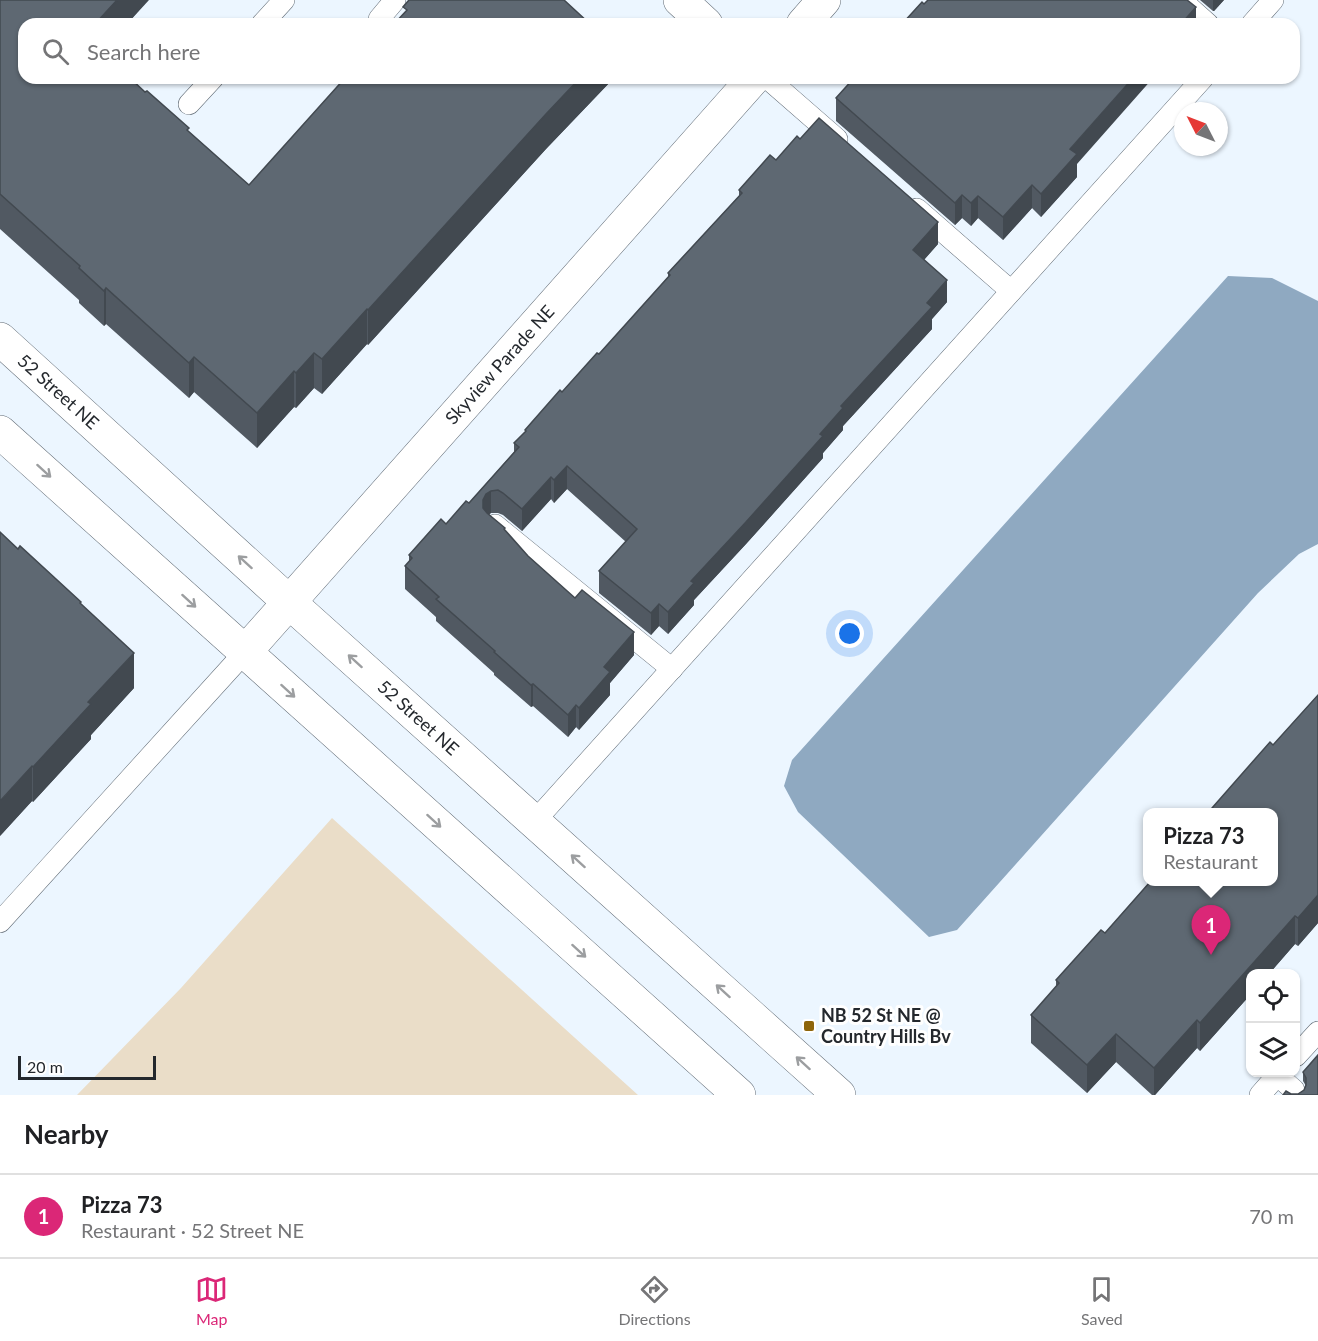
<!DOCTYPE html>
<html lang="en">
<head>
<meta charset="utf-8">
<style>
  body { margin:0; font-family:Lato,sans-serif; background:#f6f6f6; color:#202124 }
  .controls { position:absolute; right:18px; bottom:18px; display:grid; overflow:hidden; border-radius:12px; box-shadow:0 2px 4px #0004 }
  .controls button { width:54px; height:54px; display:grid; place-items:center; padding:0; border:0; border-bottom:2px solid #e0e0e0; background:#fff; color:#202124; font:30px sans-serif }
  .compass { position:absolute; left:1174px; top:102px; width:54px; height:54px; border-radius:50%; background:#fff; box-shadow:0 2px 4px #0004; rotate:312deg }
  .scale { position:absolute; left:18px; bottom:15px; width:138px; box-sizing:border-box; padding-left:6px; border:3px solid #24282d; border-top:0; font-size:16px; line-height:21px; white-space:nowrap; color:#24282d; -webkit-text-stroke:4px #fff; paint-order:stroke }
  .you { position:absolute; left:850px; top:634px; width:21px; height:21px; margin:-15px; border:4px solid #fff; border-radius:50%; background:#1a73e8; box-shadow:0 0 0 9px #1a73e833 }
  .badge { display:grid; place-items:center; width:39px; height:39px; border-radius:50%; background:#db2777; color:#fff; font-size:20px; font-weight:700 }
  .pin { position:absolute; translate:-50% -50px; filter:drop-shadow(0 2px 3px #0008) }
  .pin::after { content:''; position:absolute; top:32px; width:21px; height:18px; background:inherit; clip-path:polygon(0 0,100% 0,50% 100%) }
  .popup { position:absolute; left:1143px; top:808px; width:135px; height:78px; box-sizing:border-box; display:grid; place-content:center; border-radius:12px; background:#fff; filter:drop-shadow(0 2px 4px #0005); font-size:20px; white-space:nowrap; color:#757577 }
  .popup b { font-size:22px; color:#202124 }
  .popup::after { content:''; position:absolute; left:50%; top:100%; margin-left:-12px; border:12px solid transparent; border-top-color:#fff }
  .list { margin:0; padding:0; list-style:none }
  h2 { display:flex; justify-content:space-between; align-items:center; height:78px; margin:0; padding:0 24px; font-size:26px }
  h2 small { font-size:20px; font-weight:400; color:#757577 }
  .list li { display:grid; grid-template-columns:39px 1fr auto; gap:18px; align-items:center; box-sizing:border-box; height:84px; padding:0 24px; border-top:2px solid #e0e0e0 }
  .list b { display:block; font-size:22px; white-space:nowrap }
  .list p { margin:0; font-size:20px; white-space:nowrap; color:#757577 }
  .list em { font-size:20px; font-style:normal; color:#757577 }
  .icon { flex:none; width:33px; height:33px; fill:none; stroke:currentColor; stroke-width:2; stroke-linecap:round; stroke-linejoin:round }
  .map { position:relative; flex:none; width:1318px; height:1095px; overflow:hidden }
  .search { position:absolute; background:#fff; box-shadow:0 2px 4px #0004; left:18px; right:18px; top:18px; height:66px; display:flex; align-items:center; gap:15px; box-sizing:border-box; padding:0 21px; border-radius:18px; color:#757577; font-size:22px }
  .sheet { height:162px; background:#fff }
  nav { display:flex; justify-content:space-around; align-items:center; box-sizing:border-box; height:84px; border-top:2px solid #e0e0e0; background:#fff; font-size:16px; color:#757577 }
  nav a { display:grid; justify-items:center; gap:3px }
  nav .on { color:#db2777 }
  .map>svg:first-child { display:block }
  .green { fill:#eaddc8 }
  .water { fill:#8fa9c1 }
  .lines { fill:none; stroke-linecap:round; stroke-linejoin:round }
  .lane-casing { stroke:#636d77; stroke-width:22 }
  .street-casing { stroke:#636d77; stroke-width:34 }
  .secondary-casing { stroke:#636d77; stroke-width:34 }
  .lane { stroke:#fff; stroke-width:21 }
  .street { stroke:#fff; stroke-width:33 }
  .secondary { stroke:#fff; stroke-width:33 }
  .wall { fill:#515962 }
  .shaded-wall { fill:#424950 }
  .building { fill:#5e6872; stroke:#424950; stroke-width:1.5 }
  .oneway { stroke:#9c9ea0 }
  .poi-dot { fill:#8e650a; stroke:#fff; stroke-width:2 }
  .labels { text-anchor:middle; stroke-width:6; stroke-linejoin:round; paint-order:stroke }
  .street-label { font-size:18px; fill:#24282d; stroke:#fff }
  .poi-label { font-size:18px; font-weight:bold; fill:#24282d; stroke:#fff; text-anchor:start }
</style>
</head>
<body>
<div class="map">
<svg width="1318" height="1095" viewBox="0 0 1318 1095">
  <rect width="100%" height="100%" fill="#ecf6ff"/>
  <polygon class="green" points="332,818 638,1095 77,1095 181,988"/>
  <polygon class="water" points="1228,276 1272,278 1318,301 1318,544 1299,554 1258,593 957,930 929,937 798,812 784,786 792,760"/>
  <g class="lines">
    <defs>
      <g id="lane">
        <polyline points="1181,0 1208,24"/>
        <polyline points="379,19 395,0"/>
        <polyline points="262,24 284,0"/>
        <polyline points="1252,24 1273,0"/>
        <polyline points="767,78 837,139"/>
        <polyline points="189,104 213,78"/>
        <polyline points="917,209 1011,291"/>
        <polyline points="495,525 672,669"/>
        <polyline points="534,822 1203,78"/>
        <polyline points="0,922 245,652"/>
        <polyline points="1296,1056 1318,1032"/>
        <polyline points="1278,1076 1294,1090"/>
        <polyline points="1260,1095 1280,1072"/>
      </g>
      <g id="street">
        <polyline points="680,0 706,24"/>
        <polyline points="803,24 824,0"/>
        <polyline points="245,652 754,78"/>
      </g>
      <g id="secondary">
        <polyline points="0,339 289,602 839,1095"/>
        <polyline points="0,432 739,1095"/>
      </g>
    </defs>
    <use href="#lane" class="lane-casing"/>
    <use href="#street" class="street-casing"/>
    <use href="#secondary" class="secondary-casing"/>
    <use href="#lane" class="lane"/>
    <use href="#street" class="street"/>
    <use href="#secondary" class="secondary"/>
  </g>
  <g class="wall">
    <polygon points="0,0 148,0 127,24 24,24 189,132 249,185 612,78 612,80 546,149 368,345 367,344 322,394 314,388 296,408 294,407 257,448 194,392 189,398 106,324 104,326 79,303 79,300 0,229"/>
    <polygon points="1200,0 1224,0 1214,11 1213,11"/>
    <polygon points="836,98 1077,164 1077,177 1041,217 1032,208 1003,240 978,218 971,226 962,218 955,225 836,121"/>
    <polygon points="776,160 938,244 924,260 947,302 932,319 932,329 843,426 843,430 823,453 823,458 746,544 694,600 694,605 668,634 659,626 651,635 599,593 599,571 626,542 567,489 554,503 551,499 522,531 503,515 498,513 491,513 489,514 528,556 634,655 610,683 610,695 579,730 576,727 568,737 533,706 531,707 494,675 494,673 436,621 436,617 405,589 405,566 409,562 409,555 446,524 469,503 514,452 514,443 525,432 525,430 599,354 668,277 668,273 739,196 739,190"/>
    <polygon points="81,604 134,688 91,735 91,739 33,802 32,801 0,836"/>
    <polygon points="1318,695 1318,923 1298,946 1295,944 1269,974 1251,974 1251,994 1200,1051 1197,1048 1155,1095 1152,1095 1116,1062 1087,1093 1031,1043 1031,1015 1056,987 1056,980 1105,933 1212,811 1212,808 1273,745"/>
    <polygon points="1303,1072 1318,1095 1283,1095 1298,1094 1304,1090 1306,1086 1303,1081"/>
  </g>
  <g class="shaded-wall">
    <polygon points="117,0 149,0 127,24 95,24"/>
    <polygon points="1213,0 1224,0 1214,11 1213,11"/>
    <polygon points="1196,7 1196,24 1181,24"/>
    <polygon points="580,78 612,78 612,80 546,149 368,345 368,310 546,114"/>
    <polygon points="1133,78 1153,78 1077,164 1077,177 1041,217 1041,194 1070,149"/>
    <polygon points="1032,185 1032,208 1003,240 1003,217"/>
    <polygon points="962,195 962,218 955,225 955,203"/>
    <polygon points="978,196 978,218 971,226 971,203"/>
    <polygon points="938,222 938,244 913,272 913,250"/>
    <polygon points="947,280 947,302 932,319 932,329 843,426 843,430 823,453 823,458 746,544 694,600 694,605 668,634 668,612 691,581 820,434 841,406 927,303"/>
    <polygon points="106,288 106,324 104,326 104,291"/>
    <polygon points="367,309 367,344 322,394 322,359"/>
    <polygon points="314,353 314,388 296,408 296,373"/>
    <polygon points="194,357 194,392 189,398 189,363"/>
    <polygon points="294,371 294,407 257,448 257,413"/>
    <polygon points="567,466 567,489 554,503 554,480"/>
    <polygon points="551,477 551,499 522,531 522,509"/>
    <polygon points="491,491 491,513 486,517 483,522 483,500 486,494"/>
    <polygon points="659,604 659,626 651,635 651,613"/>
    <polygon points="634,632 634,655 610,683 610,695 579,730 579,708 604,667"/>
    <polygon points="134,653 134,688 91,735 91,739 33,802 33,767 88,702"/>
    <polygon points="533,684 533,706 531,707 531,685"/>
    <polygon points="576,705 576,727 568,737 568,715"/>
    <polygon points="32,766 32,801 0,836 0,801"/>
    <polygon points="1318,895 1318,923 1298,946 1298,918"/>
    <polygon points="1295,916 1295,944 1269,974 1251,974 1251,994 1200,1051 1200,1023"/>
    <polygon points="1197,1020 1197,1048 1155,1095 1154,1095 1154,1068"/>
    <polygon points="1116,1034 1116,1062 1087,1093 1087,1065"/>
  </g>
  <g class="building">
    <polygon points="0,0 117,0 95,24 24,24 24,78 130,78 145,92 147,91 189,128 187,130 249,185 345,78 580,78 546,114 368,310 367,309 322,359 314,353 296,373 294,371 257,413 194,357 189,363 106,288 104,291 79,268 80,266 0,194"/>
    <polygon points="409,0 564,0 590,24 394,24 407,10 403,7"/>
    <polygon points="928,0 1187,0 1196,7 1181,24 902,24 922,2 924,4"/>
    <polygon points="854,78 1133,78 1070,149 1077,154 1041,194 1032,185 1003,217 978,196 971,203 962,195 955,203 836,98"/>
    <polygon points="819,118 938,222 913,250 947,280 927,303 932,307 841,406 843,408 820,434 823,436 746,522 691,581 694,583 668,612 659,604 651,613 599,571 637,529 567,466 554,480 551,477 522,509 503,493 498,490 491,491 486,494 483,500 483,508 487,513 505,528 504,529 528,556 575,598 582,590 634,632 604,667 610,672 579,708 576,705 568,715 533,684 531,685 494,652 495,651 436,599 439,597 405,566 412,558 409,555 441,519 446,524 466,501 469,503 519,447 514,443 526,431 525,430 560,390 562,392 597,353 599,354 670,275 668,273 742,193 739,190 770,155 776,160 797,136 800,139"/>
    <polygon points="0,532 18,549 20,546 81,602 80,603 134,653 88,702 91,704 33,767 32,766 0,801"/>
    <polygon points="1318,695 1318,895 1298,918 1295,916 1200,1023 1197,1020 1154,1068 1116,1034 1087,1065 1031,1015 1059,983 1056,980 1101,930 1105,933 1150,882 1274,882 1274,813 1211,813 1214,809 1212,808 1270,742 1273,745"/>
    <polygon points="1318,1055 1318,1095 1283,1095 1286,1091 1291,1094 1298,1094 1304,1090 1306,1085 1306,1078 1303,1072"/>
  </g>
  <defs><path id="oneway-shaft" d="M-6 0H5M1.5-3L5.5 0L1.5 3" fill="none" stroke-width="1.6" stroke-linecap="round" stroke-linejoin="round" transform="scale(1.5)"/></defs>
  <g class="oneway">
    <use href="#oneway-shaft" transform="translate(44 471) rotate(42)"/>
    <use href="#oneway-shaft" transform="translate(245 562) rotate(-138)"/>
    <use href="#oneway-shaft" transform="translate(189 601) rotate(42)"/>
    <use href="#oneway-shaft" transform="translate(355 661) rotate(-138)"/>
    <use href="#oneway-shaft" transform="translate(288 691) rotate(42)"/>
    <use href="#oneway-shaft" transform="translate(434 821) rotate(42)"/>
    <use href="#oneway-shaft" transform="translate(578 861) rotate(-138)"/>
    <use href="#oneway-shaft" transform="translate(579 951) rotate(42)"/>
    <use href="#oneway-shaft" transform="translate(723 991) rotate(-138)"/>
    <use href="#oneway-shaft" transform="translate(803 1063) rotate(-138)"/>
  </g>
  <rect class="poi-dot" x="803" y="1020" width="12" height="12" rx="3"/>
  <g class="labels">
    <g class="street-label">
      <text transform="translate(500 365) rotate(-48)" y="6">Skyview Parade NE</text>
      <text transform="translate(58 392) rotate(42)" y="6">52 Street NE</text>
      <text transform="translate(418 718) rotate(42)" y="6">52 Street NE</text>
    </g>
    <g class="poi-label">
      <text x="821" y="1022">NB 52 St NE @<tspan x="821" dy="21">Country Hills Bv</tspan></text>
    </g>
  </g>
</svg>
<div class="controls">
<button><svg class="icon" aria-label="locate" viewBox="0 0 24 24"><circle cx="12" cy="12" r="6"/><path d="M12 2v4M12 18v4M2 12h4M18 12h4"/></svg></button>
<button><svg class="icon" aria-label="layers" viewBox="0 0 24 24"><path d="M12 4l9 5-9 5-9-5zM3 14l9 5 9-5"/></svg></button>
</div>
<svg class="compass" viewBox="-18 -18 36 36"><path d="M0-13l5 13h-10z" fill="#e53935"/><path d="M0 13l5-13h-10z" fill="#757577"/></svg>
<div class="scale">20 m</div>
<div class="you"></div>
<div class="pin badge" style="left:1211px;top:955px">1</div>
<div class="popup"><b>Pizza 73</b>Restaurant</div>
<div class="search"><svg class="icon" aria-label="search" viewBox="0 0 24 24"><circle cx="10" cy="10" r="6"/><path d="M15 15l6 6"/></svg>Search here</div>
</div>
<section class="sheet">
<h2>Nearby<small></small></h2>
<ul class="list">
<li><span class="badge">1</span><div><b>Pizza 73</b><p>Restaurant · 52 Street NE</p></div><em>70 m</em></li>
</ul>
</section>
<nav>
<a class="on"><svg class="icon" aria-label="map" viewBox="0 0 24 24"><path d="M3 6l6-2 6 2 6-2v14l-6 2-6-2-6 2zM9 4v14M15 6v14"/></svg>Map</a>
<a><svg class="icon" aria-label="directions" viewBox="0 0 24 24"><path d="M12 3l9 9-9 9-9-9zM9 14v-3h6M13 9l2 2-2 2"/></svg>Directions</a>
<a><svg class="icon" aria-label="saved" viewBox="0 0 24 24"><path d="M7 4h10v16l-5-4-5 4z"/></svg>Saved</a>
</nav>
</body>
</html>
